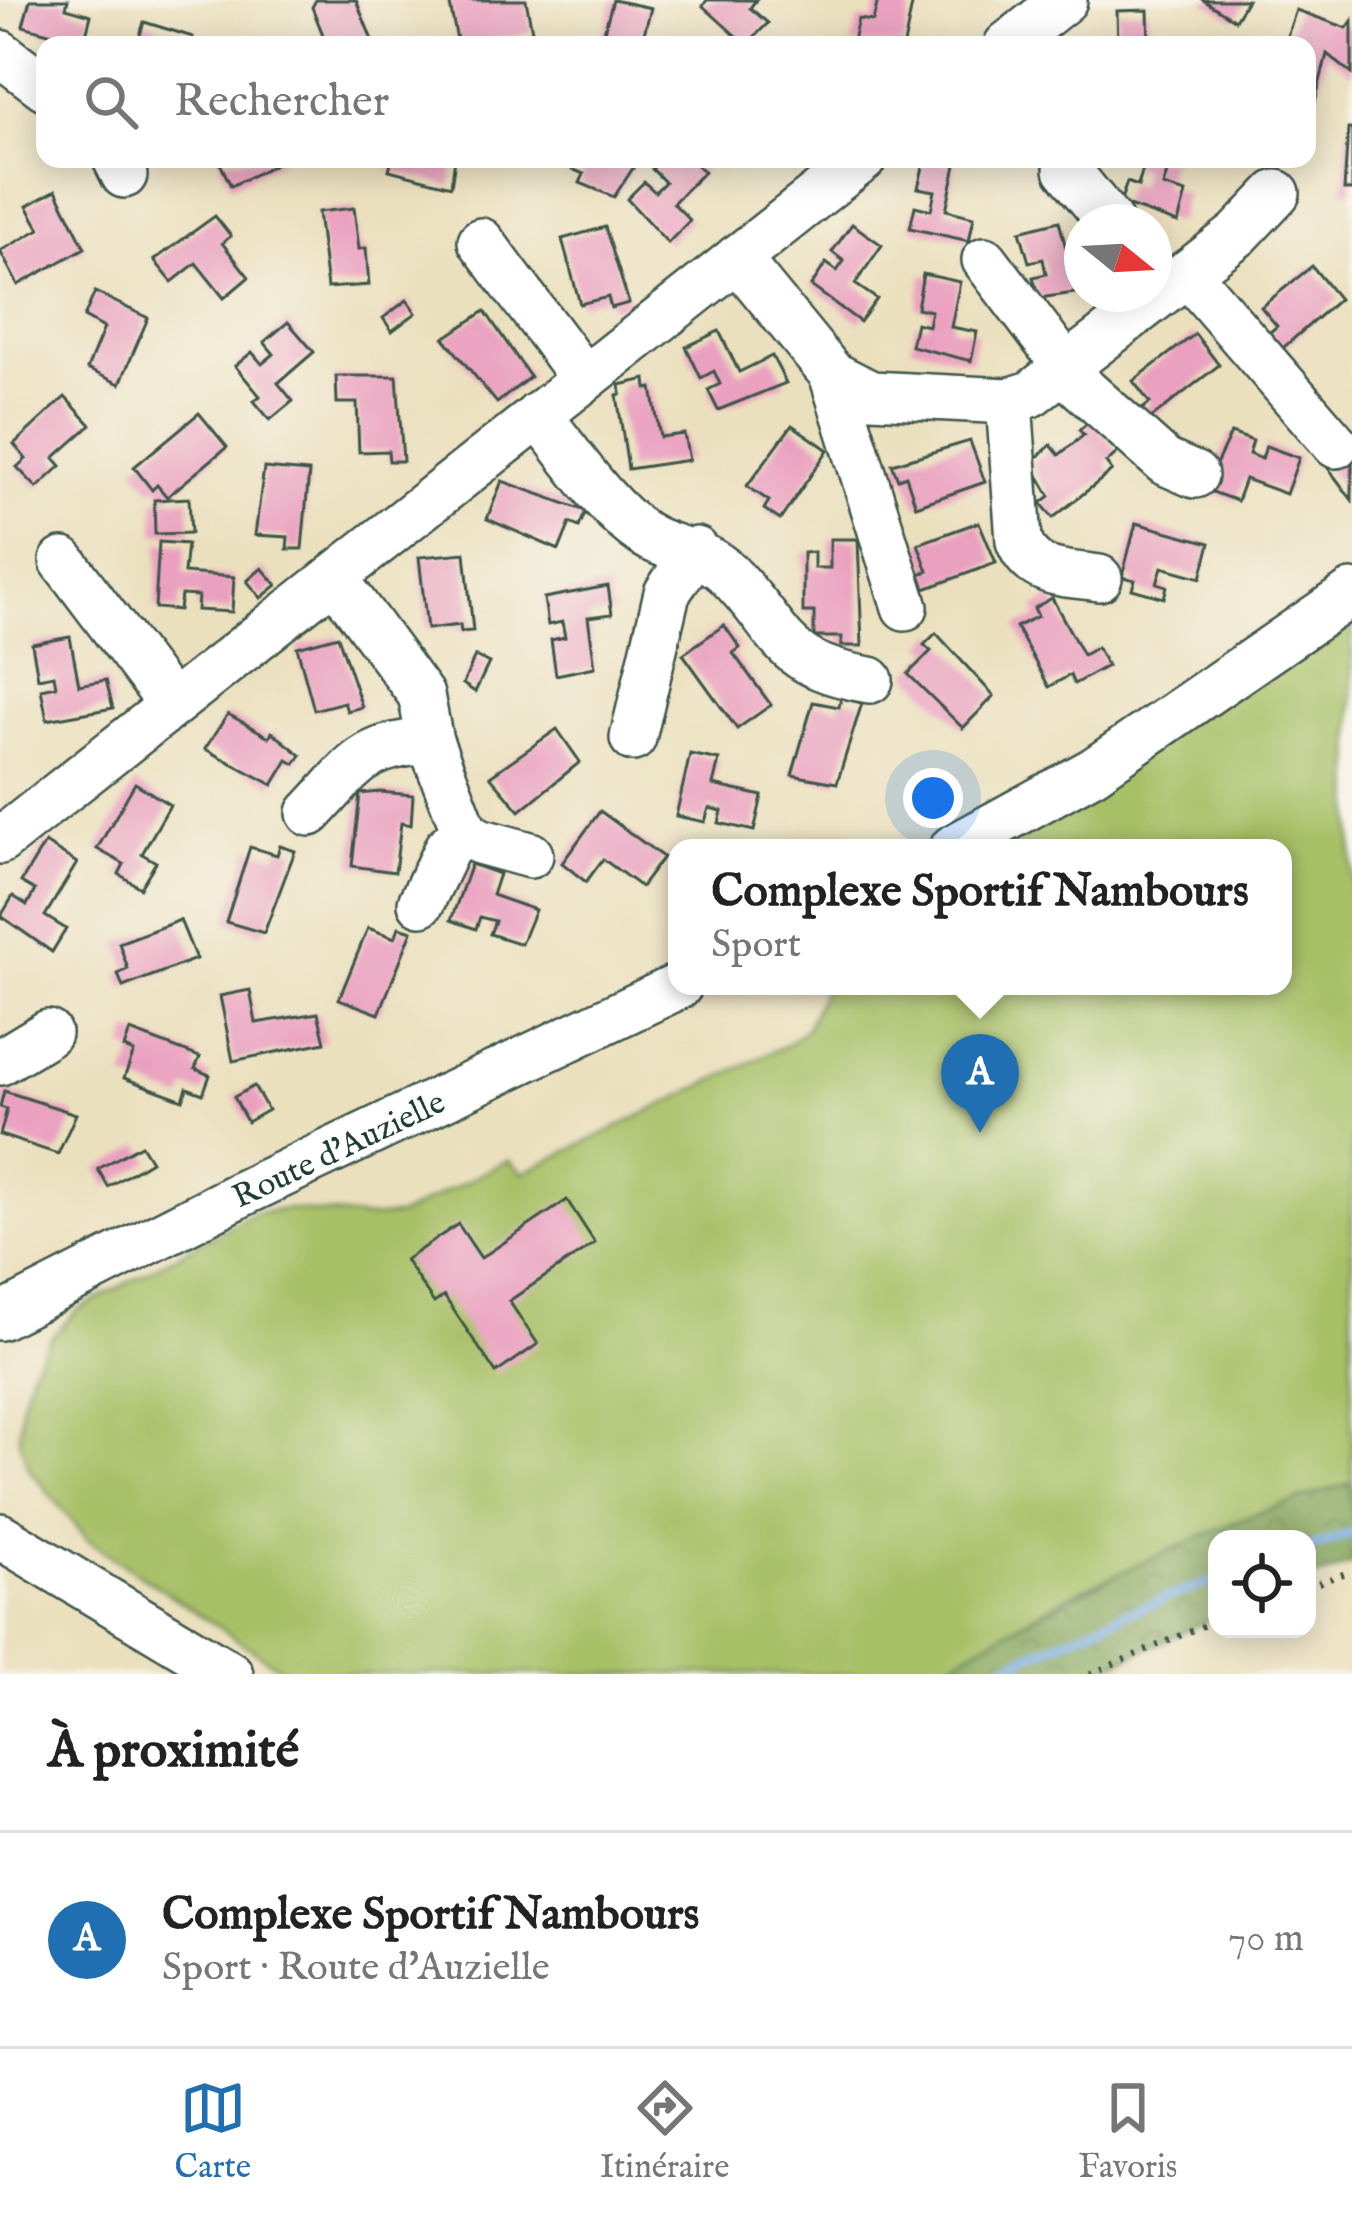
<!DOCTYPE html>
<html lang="fr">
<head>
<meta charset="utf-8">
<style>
  body { margin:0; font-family:"IM FELL English",serif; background:#f6f6f6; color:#222 }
  .controls { position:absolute; right:36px; bottom:36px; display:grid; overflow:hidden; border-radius:24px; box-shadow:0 6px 30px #0003 }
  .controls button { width:108px; height:108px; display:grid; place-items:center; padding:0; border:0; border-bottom:3px solid #e0e0e0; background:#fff; color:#222; font:60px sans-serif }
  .compass { position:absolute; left:1064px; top:204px; width:108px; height:108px; border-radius:50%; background:#fff; box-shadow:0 6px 30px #0003; rotate:108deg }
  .you { position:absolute; left:933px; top:798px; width:42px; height:42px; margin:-30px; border:9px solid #fff; border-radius:50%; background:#1a73e8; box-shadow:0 0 0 18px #1a73e833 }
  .badge { display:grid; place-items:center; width:78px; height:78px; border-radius:50%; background:#1f6fb2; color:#fff; font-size:39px; font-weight:700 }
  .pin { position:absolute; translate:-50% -99px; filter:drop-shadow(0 3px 6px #0008) }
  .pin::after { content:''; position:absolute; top:63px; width:42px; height:36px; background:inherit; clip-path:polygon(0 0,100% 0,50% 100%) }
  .popup { position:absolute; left:668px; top:839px; width:624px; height:156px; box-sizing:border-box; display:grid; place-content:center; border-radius:24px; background:#fff; filter:drop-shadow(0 3px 9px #0005); font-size:39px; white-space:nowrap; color:#767676 }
  .popup b { font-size:45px; color:#222 }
  .popup::after { content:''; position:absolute; left:50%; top:100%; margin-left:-24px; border:24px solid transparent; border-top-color:#fff }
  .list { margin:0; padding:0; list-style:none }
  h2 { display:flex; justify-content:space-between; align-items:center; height:156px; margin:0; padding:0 48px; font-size:51px }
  h2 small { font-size:39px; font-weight:400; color:#767676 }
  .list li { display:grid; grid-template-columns:78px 1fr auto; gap:36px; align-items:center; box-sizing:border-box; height:216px; padding:0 48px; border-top:3px solid #e0e0e0 }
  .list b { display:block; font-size:45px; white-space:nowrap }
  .list p { margin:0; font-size:39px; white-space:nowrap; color:#767676 }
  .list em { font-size:39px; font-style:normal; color:#767676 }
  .icon { flex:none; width:66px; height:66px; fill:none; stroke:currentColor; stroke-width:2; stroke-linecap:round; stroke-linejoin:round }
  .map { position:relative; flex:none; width:1352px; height:1674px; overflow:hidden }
  .search { position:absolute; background:#fff; box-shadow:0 6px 30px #0003; left:36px; right:36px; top:36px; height:132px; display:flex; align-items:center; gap:30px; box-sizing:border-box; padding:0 42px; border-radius:24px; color:#767676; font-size:45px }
  .sheet { height:372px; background:#fff }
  nav { display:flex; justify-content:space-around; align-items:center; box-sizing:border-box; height:168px; border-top:3px solid #e0e0e0; background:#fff; font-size:33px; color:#767676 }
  nav a { display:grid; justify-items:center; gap:6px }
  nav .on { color:#1f6fb2 }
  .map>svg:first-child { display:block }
  .green { fill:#a7c066; stroke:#637e4d; stroke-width:3 }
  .forest { fill:url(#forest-crowns); stroke:#527248; stroke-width:3 }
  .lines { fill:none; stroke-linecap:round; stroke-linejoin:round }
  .stream { stroke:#79ade6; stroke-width:9 }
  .building { fill:#eaa1c0 }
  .minor-casing { stroke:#3e5549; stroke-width:50 }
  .path { stroke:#3e5549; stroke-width:6; stroke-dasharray:3 9; stroke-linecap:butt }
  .minor { stroke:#fff; stroke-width:45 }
  .labels { text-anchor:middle; stroke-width:12; stroke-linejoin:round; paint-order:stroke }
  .street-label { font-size:33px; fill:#1f3d34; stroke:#f7f3e8 }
</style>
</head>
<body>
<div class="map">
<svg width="1352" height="1674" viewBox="0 0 1352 1674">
  <defs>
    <pattern id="forest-crowns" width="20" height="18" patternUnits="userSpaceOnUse" patternTransform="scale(3)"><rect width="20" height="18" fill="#85a65b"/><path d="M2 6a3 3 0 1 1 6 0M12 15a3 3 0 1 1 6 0" fill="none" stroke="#6c884c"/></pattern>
  </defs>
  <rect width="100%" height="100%" fill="#f7f3e8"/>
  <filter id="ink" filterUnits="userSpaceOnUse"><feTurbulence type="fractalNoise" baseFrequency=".00833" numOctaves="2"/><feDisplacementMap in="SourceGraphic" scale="24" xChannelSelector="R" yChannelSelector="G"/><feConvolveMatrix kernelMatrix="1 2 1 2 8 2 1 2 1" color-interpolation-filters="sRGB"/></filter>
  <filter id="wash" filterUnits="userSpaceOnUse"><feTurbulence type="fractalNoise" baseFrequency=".004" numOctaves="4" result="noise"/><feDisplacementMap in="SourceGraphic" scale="48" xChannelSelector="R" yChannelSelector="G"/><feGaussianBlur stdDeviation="2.7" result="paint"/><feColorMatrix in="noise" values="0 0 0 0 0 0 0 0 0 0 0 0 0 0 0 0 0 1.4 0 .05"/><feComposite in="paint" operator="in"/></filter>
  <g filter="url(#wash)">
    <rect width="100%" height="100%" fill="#ebe0be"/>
    <polygon class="green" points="1352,610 1352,1483 1241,1519 1067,1596 931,1674 289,1674 88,1540 29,1469 19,1438 21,1406 31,1370 50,1339 78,1310 254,1213 289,1209 366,1218 399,1216 508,1160 523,1173 790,1043 806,1029 825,986 1283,986 1283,848 979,848"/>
    <path class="forest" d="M 1352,1483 L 1352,1564 L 1307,1580 L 1307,1539 L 1217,1539 L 1217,1616 L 1093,1674 L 931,1674 C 1065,1597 1202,1526 1352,1483 Z"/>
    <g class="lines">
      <g class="stream">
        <polyline points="1307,1549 1352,1533"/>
        <polyline points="986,1674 1126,1613 1217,1580"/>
      </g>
    </g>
    <g id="blocks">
      <g class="building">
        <polygon points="30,0 68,0 66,8 91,15 84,43 23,26"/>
        <polygon points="316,0 356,0 374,45 327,45 312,7"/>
        <polygon points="449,0 526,0 532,31 484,45 458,45"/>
        <polygon points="613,0 651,8 641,45 600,45"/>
        <polygon points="707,0 756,0 750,8 768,23 746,45 703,6"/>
        <polygon points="878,0 913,0 904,45 852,45 858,19 873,21"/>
        <polygon points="1203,0 1247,0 1235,20"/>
        <polygon points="1148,10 1149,45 1118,45 1117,11"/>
        <polygon points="1296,10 1347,28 1352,21 1352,74 1327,54 1314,106 1307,104 1307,45 1284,45"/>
        <polygon points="144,22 193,37 191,45 137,45"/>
        <polygon points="1348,129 1352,129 1352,190 1344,190"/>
        <polygon points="218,159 286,159 231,186"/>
        <polygon points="392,159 455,159 451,186 389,170"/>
        <polygon points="548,159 639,159 614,197 580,183 584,174"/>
        <polygon points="662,159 690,159 704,172 673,203 690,220 668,243 627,199 644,182 655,192 665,182 652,169"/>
        <polygon points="925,159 956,165 946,210 974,217 969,241 910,228 915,206 931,210 935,191 918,188"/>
        <polygon points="1131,159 1171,159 1163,186 1186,193 1178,223 1120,203 1127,182 1138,186 1143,169 1130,165"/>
        <polygon points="56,190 85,248 18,285 0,251 40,229 27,206"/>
        <polygon points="354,208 359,249 366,248 369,285 327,288 318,212"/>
        <polygon points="215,216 231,236 222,243 249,277 224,298 196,263 172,282 154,260"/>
        <polygon points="1059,221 1070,264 1082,262 1082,292 1039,298 1033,277 1046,274 1043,259 1029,262 1020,231"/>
        <polygon points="852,224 882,245 855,284 877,299 860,322 811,286 826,263 837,271 844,261 832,252"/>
        <polygon points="605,227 629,303 611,308 608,297 580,304 562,239"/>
        <polygon points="1312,266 1339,299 1283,348 1269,333 1277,326 1261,307"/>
        <polygon points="923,274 960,282 951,327 977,332 971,361 911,346 916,323 928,326 931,311 917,308"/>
        <polygon points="95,292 148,318 120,384 87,369 104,328 84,317"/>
        <polygon points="407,300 416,313 392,331 383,318"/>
        <polygon points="485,311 530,377 497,403 444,338"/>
        <polygon points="288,322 314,352 278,383 293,401 270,420 254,401 260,396 235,366 252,352 262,364 274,354 264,342"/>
        <polygon points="719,331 739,372 772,356 786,383 718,410 708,390 720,384 714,371 701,378 686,347"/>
        <polygon points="1195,334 1219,365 1149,420 1141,410 1150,403 1133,381"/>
        <polygon points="336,376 397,376 403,461 389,461 388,451 359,452 357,403 337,403"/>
        <polygon points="646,379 647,389 652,388 660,437 684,434 689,460 628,469 617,395 621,394 620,385"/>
        <polygon points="65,397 91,425 54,458 61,466 37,488 17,467 26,459 14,444"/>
        <polygon points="199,413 227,447 167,497 157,485 152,490 134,467"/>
        <polygon points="1092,420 1118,452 1106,463 1112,471 1053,518 1041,503 1050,496 1031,463 1051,445 1059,455 1084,435 1079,430"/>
        <polygon points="792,425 828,450 780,520 764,509 769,501 747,486"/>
        <polygon points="1231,433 1253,441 1249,454 1262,459 1266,446 1299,458 1286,494 1245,479 1237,501 1204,489"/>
        <polygon points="970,441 985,482 916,506 906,476 898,479 892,464"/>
        <polygon points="1348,453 1352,458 1352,500 1328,468"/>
        <polygon points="264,468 309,472 302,549 287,549 288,537 255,535"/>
        <polygon points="502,481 586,511 579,527 570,523 559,550 487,519"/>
        <polygon points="189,498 191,533 155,534 154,500"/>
        <polygon points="979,522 996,563 925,589 920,574 928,571 918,544"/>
        <polygon points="1136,523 1210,543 1201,578 1162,567 1157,583 1167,586 1164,598 1132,589 1135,580 1122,577"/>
        <polygon points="830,539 858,539 862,646 841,646 842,637 814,637 814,612 803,612 803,553 814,552 814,568 830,568"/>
        <polygon points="159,542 187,544 184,573 234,577 232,612 197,610 198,596 181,595 179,610 155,608"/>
        <polygon points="465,553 473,631 461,632 460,625 427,629 419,557"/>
        <polygon points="262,568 277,585 261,598 247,581"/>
        <polygon points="608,586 612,614 588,617 595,667 556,675 551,640 565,637 562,622 548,625 544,598"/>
        <polygon points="1052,598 1083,655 1097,647 1107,666 1074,684 1070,675 1049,687 1016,627 1038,616 1034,608"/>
        <polygon points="724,625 740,648 733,653 771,705 737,729 683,654"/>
        <polygon points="936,633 994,696 963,728 908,674 931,651 924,645"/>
        <polygon points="338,636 362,707 347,711 344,702 314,710 297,647"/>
        <polygon points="70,637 79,685 106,680 113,708 47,720 41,689 56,686 54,675 38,678 32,644"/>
        <polygon points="475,656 489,663 475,692 463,684"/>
        <polygon points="841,698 862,703 837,783 792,775 813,702 839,707"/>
        <polygon points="228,714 269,737 272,732 301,755 295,764 288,760 273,785 205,749"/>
        <polygon points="557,729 580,762 520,811 490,776"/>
        <polygon points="690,754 719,760 713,785 762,796 754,831 719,823 722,811 709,808 705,822 676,816"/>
        <polygon points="135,783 170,805 142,854 156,862 140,888 119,874 124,864 97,849"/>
        <polygon points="380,792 413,795 411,825 401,823 395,872 352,866 360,794"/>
        <polygon points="600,811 663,857 641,887 603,859 586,882 562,863"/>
        <polygon points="45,843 77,863 45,916 66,929 52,952 1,916 13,896 27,905 35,890 21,882"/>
        <polygon points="280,846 295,851 264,933 226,922 250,847 277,855"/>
        <polygon points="471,864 499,874 492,895 535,910 521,944 490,934 495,921 480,917 476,929 451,920"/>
        <polygon points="180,920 196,959 123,987 118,974 128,969 119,943"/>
        <polygon points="399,927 412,931 379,1014 339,999 368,928 395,938"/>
        <polygon points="250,990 256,1023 318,1013 325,1042 233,1061 220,996"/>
        <polygon points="130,1031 200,1057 195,1069 210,1075 203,1094 187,1088 183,1100 124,1078 134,1052 124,1048"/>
        <polygon points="254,1086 268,1110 247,1122 234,1097"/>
        <polygon points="4,1091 76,1114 58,1154 0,1135 7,1109 0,1107"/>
        <polygon points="141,1145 151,1161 108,1187 98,1169"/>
        <polygon points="567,1200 595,1243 509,1301 538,1344 496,1373 444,1296 434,1303 405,1260 458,1224 481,1258"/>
      </g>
    </g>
  </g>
  <g filter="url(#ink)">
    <use href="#blocks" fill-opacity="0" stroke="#3e5549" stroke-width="3"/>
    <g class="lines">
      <defs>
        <g id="minor">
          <polyline points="1007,45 1064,0"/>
          <polyline points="0,53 45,87"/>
          <polyline points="116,159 124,175"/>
          <polyline points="1067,169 1110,222"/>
          <polyline points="481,241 584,379"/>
          <polyline points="737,258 832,374 871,394 1009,401 1031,394 1238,234 1277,193"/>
          <polyline points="985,260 1066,367"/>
          <polyline points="1187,273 1336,445"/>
          <polyline points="1062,370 1165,462 1195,475"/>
          <polyline points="832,374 905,607"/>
          <path d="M 1009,401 L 1019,541 C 1032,576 1066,573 1099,578"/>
          <path d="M 538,415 C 570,453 603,507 644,534 C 671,552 701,548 727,573 C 786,631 775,665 870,680"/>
          <polyline points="63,561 171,704"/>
          <polyline points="334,577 421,695 430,741 465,832 479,841 530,855"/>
          <polyline points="633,738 667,593 696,550"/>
          <path d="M 310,813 C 356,765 360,746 430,741"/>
          <polyline points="0,841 863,159"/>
          <polyline points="953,848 1093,771 1352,593"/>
          <polyline points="421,903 447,848 465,832"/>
          <polyline points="0,1062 48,1033"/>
          <path id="s1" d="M 0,1317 L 241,1194 L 679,986"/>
          <polyline points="0,1536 230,1674"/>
        </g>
      </defs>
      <use href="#minor" class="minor-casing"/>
      <g class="path">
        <polyline points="1307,1587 1352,1571"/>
        <polyline points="1090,1674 1217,1620"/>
      </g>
      <use href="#minor" class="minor"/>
    </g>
  </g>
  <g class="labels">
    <g class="street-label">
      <text dy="12" stroke="none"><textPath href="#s1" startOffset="378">Route d'Auzielle</textPath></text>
    </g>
  </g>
</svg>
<div class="controls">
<button><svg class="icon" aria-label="locate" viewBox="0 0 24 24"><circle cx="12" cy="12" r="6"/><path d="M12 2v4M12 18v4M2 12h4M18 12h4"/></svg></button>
</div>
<svg class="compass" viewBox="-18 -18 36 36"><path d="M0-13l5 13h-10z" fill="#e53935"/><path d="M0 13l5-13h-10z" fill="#767676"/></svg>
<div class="you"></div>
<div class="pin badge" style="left:980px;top:1133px">A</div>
<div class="popup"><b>Complexe Sportif Nambours</b>Sport</div>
<div class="search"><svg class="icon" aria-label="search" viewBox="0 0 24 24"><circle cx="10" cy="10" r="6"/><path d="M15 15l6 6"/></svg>Rechercher</div>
</div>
<section class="sheet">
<h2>À proximité<small></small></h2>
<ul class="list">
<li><span class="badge">A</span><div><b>Complexe Sportif Nambours</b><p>Sport · Route d'Auzielle</p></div><em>70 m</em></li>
</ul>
</section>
<nav>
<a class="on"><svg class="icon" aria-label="map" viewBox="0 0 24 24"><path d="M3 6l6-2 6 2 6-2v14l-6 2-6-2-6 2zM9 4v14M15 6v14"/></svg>Carte</a>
<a><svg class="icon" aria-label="directions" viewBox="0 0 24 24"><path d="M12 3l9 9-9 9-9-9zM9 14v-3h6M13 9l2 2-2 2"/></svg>Itinéraire</a>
<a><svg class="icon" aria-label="saved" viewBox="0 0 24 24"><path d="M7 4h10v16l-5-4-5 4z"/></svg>Favoris</a>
</nav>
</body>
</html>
